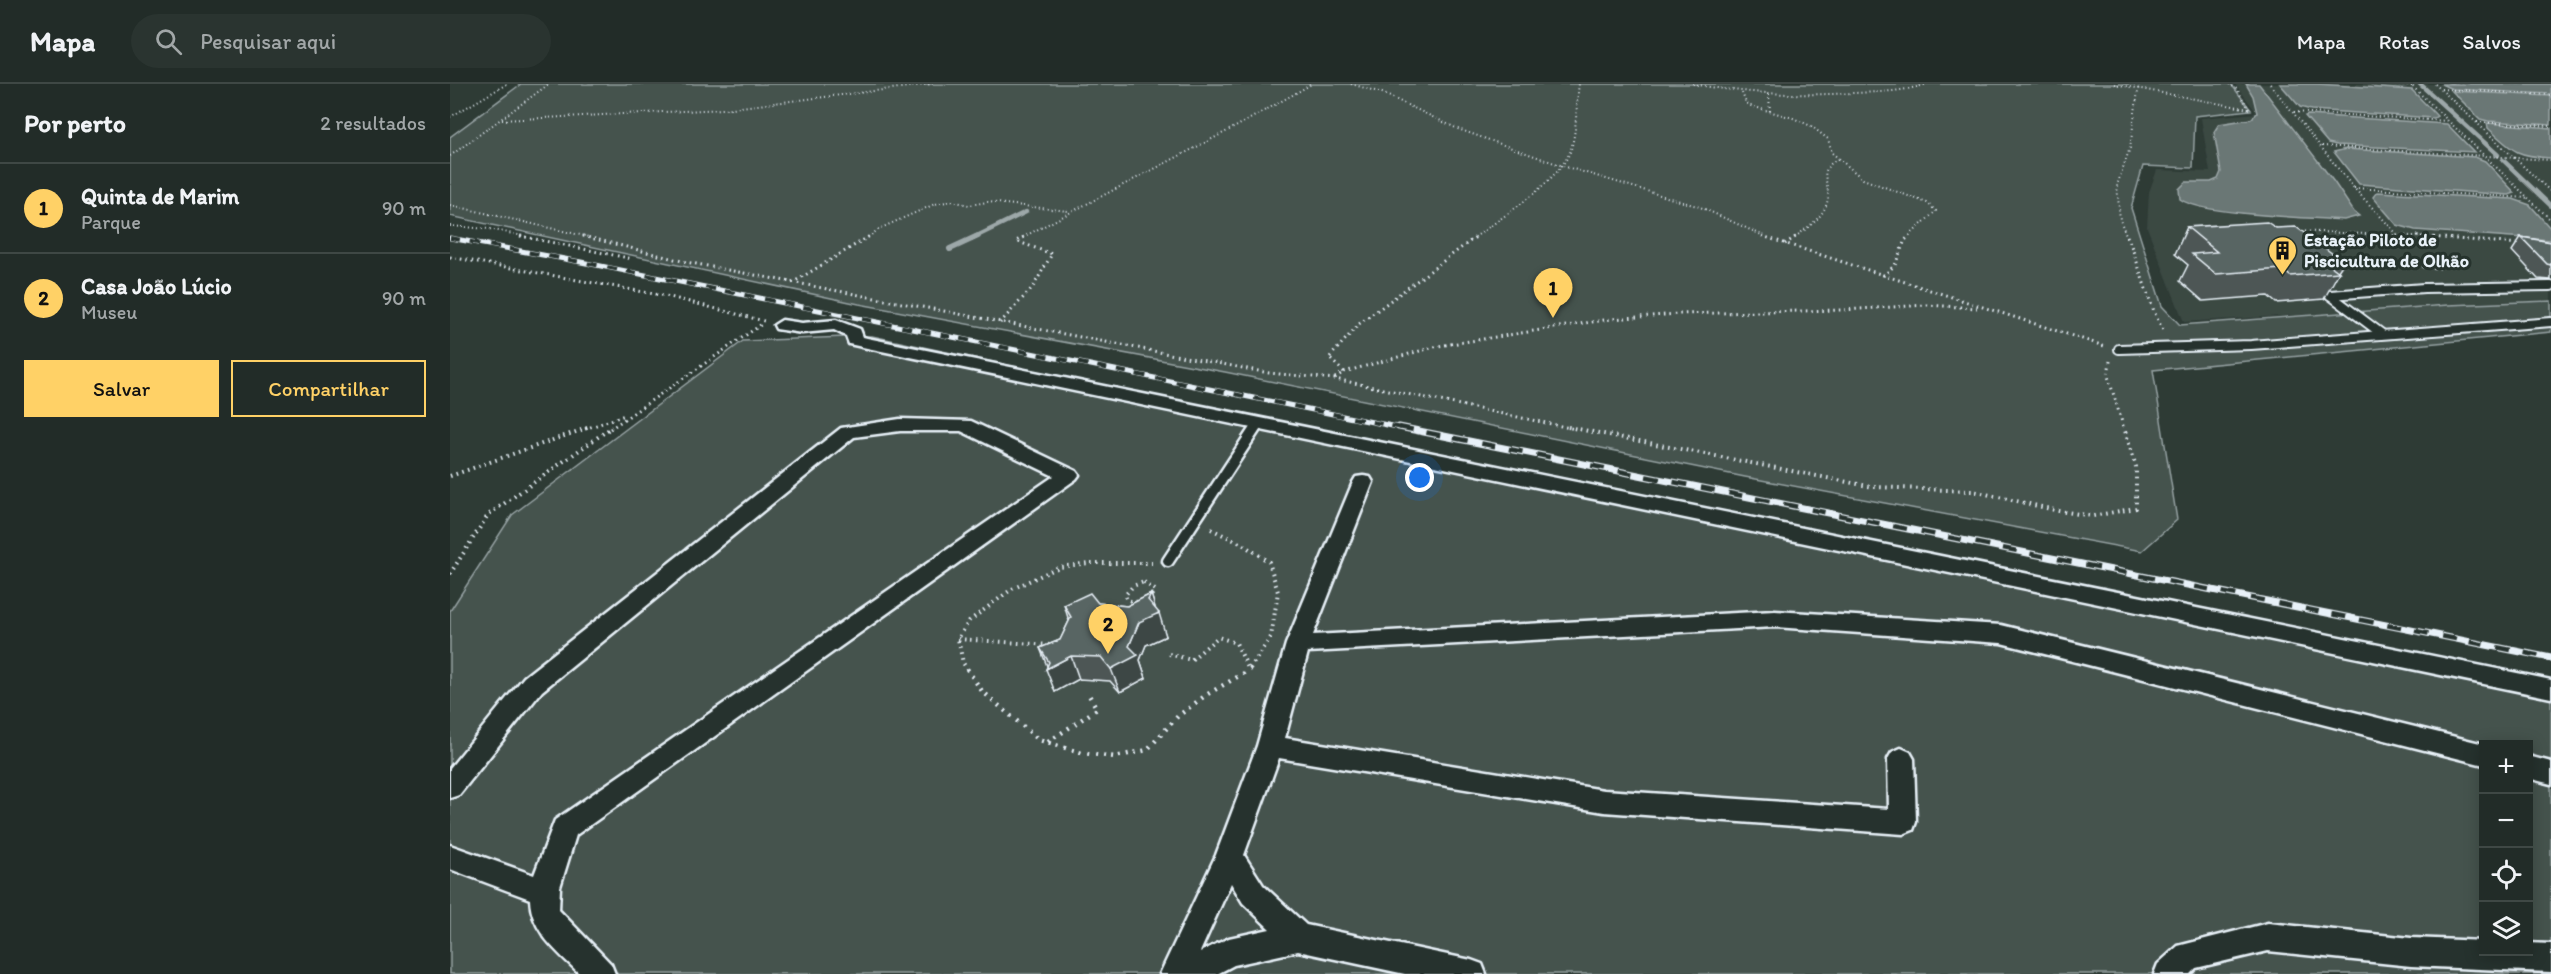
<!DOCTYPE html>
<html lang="pt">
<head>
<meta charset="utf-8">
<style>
  body { margin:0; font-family:Itim,sans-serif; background:#2a3430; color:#f1f3f6 }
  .controls { position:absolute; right:18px; bottom:18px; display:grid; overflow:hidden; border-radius:0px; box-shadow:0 3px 15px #0003 }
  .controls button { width:54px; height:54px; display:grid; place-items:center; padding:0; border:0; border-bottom:2px solid #3f4845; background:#222c28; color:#f1f3f6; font:30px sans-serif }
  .you { position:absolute; left:970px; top:394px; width:21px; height:21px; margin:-15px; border:4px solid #fff; border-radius:50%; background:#1a73e8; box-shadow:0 0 0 9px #1a73e833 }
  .badge { display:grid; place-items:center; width:39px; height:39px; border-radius:50%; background:#ffd166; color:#111; font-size:20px; font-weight:700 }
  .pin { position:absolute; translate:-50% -50px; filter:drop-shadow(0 2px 3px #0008) }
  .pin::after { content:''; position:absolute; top:32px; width:21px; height:18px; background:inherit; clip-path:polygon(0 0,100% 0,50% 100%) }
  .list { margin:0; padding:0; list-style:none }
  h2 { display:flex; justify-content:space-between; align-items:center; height:78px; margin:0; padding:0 24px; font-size:26px }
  h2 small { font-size:20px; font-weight:400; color:#a2a7a8 }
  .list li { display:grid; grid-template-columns:39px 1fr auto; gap:18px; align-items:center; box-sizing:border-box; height:90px; padding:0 24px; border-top:2px solid #3f4845 }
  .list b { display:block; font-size:22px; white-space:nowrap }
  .list p { margin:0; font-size:20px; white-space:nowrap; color:#a2a7a8 }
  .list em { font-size:20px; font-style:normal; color:#a2a7a8 }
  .actions { display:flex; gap:12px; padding:18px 24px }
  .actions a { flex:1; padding:14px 0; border:2px solid #ffd166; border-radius:0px; text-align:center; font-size:21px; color:#ffd166 }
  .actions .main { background:#ffd166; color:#111 }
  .icon { flex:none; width:33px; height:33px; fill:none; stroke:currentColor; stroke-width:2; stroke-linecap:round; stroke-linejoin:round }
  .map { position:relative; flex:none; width:2101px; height:890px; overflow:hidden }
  header { display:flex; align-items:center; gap:36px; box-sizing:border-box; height:84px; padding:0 30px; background:#222c28; border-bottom:2px solid #3f4845 }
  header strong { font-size:28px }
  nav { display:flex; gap:33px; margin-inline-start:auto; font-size:21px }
  .search { width:420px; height:54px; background:#2a3430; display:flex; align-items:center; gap:15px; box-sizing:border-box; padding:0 21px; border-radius:33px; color:#a2a7a8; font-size:22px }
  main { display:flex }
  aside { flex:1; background:#222c28 }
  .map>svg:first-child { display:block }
  .built { fill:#3b4843 }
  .green { fill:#45524e; stroke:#96a2a3; stroke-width:1.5; fill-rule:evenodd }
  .water { fill:#6b7775; stroke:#9da8a9; stroke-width:1.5 }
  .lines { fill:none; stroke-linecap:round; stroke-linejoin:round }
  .stream-far1 { stroke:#9da8a9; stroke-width:4.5 }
  .stream { stroke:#9da8a9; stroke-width:6 }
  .lane-far1-casing { stroke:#e8f1f8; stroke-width:12 }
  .lane-casing { stroke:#e8f1f8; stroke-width:15 }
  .street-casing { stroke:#e8f1f8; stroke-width:5 }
  .path-far3 { stroke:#e8f1f8; stroke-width:2; stroke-dasharray:1 3; stroke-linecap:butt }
  .path-far2 { stroke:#e8f1f8; stroke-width:3; stroke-dasharray:1.5 4; stroke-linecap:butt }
  .path-far1 { stroke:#e8f1f8; stroke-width:4; stroke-dasharray:1.5 4.5; stroke-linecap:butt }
  .path { stroke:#e8f1f8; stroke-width:4.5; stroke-dasharray:2 6; stroke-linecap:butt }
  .lane-far1 { stroke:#26332d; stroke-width:8 }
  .lane { stroke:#26332d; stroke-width:10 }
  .street { fill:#26332d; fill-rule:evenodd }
  .rail-far1-casing { stroke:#e8f1f8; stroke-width:5 }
  .rail-casing { stroke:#e8f1f8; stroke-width:7 }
  .rail-far1 { stroke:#26332d; stroke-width:4; stroke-dasharray:10; stroke-linecap:butt }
  .rail { stroke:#26332d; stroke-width:4.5; stroke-dasharray:14; stroke-linecap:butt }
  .wall { fill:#4d5755; stroke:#e8f1f8; stroke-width:1.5 }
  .shaded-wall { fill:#3e4745; stroke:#e8f1f8; stroke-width:1.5 }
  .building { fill:#596563; stroke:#e8f1f8; stroke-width:1.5 }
  .labels { text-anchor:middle; stroke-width:6; stroke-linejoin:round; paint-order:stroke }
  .far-poi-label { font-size:18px; font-weight:bold; fill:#e8f1f8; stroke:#26332d; text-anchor:start }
</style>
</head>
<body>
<header>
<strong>Mapa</strong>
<div class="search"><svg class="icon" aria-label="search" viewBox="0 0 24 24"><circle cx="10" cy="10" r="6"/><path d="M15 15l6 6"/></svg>Pesquisar aqui</div>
<nav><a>Mapa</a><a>Rotas</a><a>Salvos</a></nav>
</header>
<main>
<aside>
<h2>Por perto<small>2 resultados</small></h2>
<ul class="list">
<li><span class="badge">1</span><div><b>Quinta de Marim</b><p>Parque</p></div><em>90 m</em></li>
<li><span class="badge">2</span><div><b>Casa João Lúcio</b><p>Museu</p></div><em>90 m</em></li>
</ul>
<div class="actions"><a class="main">Salvar</a><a>Compartilhar</a></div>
</aside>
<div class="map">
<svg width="2101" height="890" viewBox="0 0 2101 890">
  <rect width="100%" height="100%" fill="#2e3b35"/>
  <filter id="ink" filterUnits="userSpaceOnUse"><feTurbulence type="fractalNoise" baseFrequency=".0167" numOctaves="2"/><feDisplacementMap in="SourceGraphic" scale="12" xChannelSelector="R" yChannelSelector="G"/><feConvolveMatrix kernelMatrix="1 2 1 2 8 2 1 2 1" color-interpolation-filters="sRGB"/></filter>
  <g filter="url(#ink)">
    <polygon class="built" points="1785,0 2101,0 2101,216 1734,238 1697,143 1699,108 1707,86 1760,88 1751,34 1807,29"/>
    <g class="green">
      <polygon points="71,0 1781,0 1801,26 1745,32 1743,84 1693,82 1681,124 1712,222 1730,241 1998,221 2101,217 2101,248 1703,286 1727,436 1692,467 1295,393 775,288 409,220 0,132 0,53"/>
      <path d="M 422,252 L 2101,612 L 2101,890 L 0,890 L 0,527 L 62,431 L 293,257 ZM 2034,660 L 2078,660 L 2078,868 L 2034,868 Z"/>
    </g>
    <g class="water">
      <path d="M 1796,0 L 1809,0 L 1884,98 L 1904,128 L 1909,132 L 1894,136 C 1862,134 1751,131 1730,115 L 1729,105 L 1736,98 L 1761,98 L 1768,95 L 1771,88 L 1764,48 L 1769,40 L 1801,35 L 1807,29 L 1803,12 Z"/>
      <polygon points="1830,0 1867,0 1962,6 1987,32 1984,34 1861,26 1850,23"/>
      <polygon points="1991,0 2101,0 2101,10 2002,5"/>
      <polygon points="2002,7 2101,12 2101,41 2038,37 2030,35"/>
      <polygon points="1858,31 1997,40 2024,68 1887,61 1878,59 1855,32"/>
      <path d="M 2037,39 L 2101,44 L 2101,74 C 2066,72 2064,68 2038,44 Z"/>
      <polygon points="1896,65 2025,73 2035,77 2065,109 2059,111 1909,100 1884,68"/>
      <polygon points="1927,108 2063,115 2080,121 2101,145 2101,156 1965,146 1947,141 1923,113"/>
    </g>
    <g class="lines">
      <g class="stream-far1">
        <polyline points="1970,0 2048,71"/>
        <polyline points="2053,76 2101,122"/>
        <polyline points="525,153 576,128"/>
      </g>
      <polyline class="stream" points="500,165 528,152"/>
      <defs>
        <g id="lane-far1">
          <polyline points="1880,211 1974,204 2101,202"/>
          <polyline points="1880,211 1932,250"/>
          <polyline points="1669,265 1801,261 2101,238"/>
          <polyline points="805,345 808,340"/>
        </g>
        <polyline id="lane" points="718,477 806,343"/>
        <g id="street">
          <polygon points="332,236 352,239 386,236 410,245 413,253 417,254 2101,596 2101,614 417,264 399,260 396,252 384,246 352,249 326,245 324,241"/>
          <path d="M 450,335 L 521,337 L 626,387 L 629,391 L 626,395 L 126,751 L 110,803 L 109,826 L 161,880 L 165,890 L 130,890 C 108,868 81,848 80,815 L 0,785 L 0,761 L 84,791 L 105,736 L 604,392 L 511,347 L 450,347 L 404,353 L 92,607 L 9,711 L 0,714 L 0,684 L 74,593 L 391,344 Z"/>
          <path d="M 913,392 L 920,393 L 923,398 L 863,551 L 1325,527 L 1551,541 L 2034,660 L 2034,681 L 1551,559 L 1325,543 L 858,568 L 835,654 L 1154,706 L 1439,725 L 1438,675 L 1442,668 L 1451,664 L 1460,668 L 1464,675 L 1466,738 L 1463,746 L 1453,750 L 1154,728 L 829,674 L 794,771 L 813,801 L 856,841 L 1021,876 L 1032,880 L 1036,890 L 955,890 L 848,867 L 784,881 L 767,890 L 710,890 L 766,771 L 807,662 L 836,560 L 903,398 L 906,393 ZM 781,799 L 793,819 L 820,845 L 779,854 L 750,868 Z"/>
          <polygon points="2078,672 2101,678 2101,700 2078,694"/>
          <polygon points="1818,839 1961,854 2034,857 2034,868 2078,868 2078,859 2101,860 2101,888 1961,882 1818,867 1746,884 1740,890 1704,890 1708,880 1728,862"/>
        </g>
      </defs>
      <use href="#lane-far1" class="lane-far1-casing"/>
      <use href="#lane" class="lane-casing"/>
      <use href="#street" class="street-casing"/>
      <g class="path-far3">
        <polyline points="901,0 932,9 1008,45 1113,82 1250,123 1316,153"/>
        <path d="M 1243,0 C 1296,10 1350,12 1404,9 C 1429,8 1453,8 1477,0"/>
        <polyline points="1664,0 1799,25"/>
        <polyline points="1779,0 1787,5 1799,25"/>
        <polyline points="1820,0 1903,103 1947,150"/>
        <polyline points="1921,0 1962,2"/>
        <polyline points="1960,0 2101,136"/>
        <polyline points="1985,0 2101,108"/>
        <polyline points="1991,5 2101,11"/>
        <polyline points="1292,9 1296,19 1301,22 1343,34 1361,42 1378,55 1382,69 1413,95 1477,119 1486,127 1458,153"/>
        <polyline points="1319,10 1320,28"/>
        <polyline points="1844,28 1999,37"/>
        <polyline points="0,33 57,0"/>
        <polyline points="52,36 274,25 483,0"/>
        <polyline points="2027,38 2101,42"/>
        <polyline points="1872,62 2101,76"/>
        <polyline points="0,72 99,0"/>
        <polyline points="1904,104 2079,114"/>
        <polyline points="0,121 139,153"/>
        <polyline points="0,142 39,145 78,153"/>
        <polyline points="1847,147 1985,153"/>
        <polyline points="418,153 431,144 485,120 502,117 519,121 538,118 618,127"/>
        <polyline points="573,153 789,41 862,0"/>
        <path d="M 1025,153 C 1051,134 1112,95 1121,65 C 1127,45 1126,21 1129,0"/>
        <path d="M 1345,153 C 1356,145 1369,136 1375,124 C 1386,101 1362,89 1388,75"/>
        <polyline points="1677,153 1670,136 1667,101 1680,64 1689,0"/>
      </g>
      <g class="path-far2">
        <polyline points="70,152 183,175"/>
        <polyline points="133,152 236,178 819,289 885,295 1125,345"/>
        <polyline points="1312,152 1654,262"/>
        <path d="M 1677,152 C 1691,184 1697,217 1714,248"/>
        <polyline points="1967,152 2070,160"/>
        <polyline points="1335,160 1347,152"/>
        <polyline points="0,173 216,212 314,237"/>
        <polyline points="1890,178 1990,184"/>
        <polyline points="1433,192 1445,181 1455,156 1460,152"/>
        <polyline points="342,199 420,152"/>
        <polyline points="550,239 583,203 602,170 566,157 576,152"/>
        <polyline points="1660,277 1658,292 1674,345"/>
        <polyline points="894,288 879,274 909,240 1027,152"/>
        <polyline points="885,294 894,288 988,262 1161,235 1228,230 1392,226 1477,221 1527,224"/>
        <polyline points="135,345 175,331"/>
        <polyline points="160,345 312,240"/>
      </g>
      <g class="path-far1">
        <polyline points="1118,343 1423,403 1523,407 1609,427 1643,432 1686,424 1686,383 1674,343"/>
        <polyline points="0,392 140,343"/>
        <polyline points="761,445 792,460 819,478 828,508 821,553 799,586"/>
        <polyline points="0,490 38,431 162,343"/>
        <path d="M 694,498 L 705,506 C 699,517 689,520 677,516 L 675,511 L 683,502 Z"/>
        <polyline points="508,555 600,561"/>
        <polyline points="719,570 741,576 768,553 786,559 799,586"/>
        <polyline points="518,586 513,579 508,555 519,537 562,505 609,483 639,479 702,479"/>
      </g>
      <g class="path">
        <polyline points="517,585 532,607 589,656 632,669 665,673 697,666 728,632 756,611 801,585"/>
        <polyline points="598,658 647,625 639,611"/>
      </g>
      <use href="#lane-far1" class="lane-far1"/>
      <use href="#lane" class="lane"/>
      <use href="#street" class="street"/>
      <defs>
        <polyline id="rail-far1" points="0,154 131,178 957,345"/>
        <polyline id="rail" points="949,343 2101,574"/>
      </defs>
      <use href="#rail-far1" class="rail-far1-casing"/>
      <use href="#rail" class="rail-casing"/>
      <use href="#rail-far1" class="rail-far1"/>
      <use href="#rail" class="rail"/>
    </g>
    <g class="wall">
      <polygon points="1737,143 1826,144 1894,178 1888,187 1889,188 1874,215 1826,219 1818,212 1753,217 1730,197 1738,181 1725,170"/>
      <polygon points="2071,153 2101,158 2101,196 2088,195 2062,167"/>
      <polygon points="701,510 705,524 716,552 696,561 690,576 696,594 670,608 660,597 629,595 605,608 597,582 590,564 610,556 619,537 614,521 648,519 677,522"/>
    </g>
    <g class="shaded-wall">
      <polygon points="701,510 707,530 709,529 716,552 696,561 690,576 696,594 670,608 661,585 679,562"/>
      <polygon points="621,572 629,595 605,608 596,585"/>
    </g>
    <g class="building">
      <polygon points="1817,138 1826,144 1846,143 1894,178 1877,179 1889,188 1840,192 1832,185 1766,190 1742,170 1767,168 1737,143"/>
      <polygon points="2071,153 2101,158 2101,181 2097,180"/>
      <polygon points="640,509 648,519 677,522 701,510 698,516 709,529 689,538 679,562 688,571 661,585 651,573 621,572 596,585 599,578 590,564 610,556 621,533 614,521"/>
    </g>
  </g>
  <defs>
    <symbol id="building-pin" viewBox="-11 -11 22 30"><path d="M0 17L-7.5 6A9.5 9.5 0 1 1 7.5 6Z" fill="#ffd166" stroke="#26332d"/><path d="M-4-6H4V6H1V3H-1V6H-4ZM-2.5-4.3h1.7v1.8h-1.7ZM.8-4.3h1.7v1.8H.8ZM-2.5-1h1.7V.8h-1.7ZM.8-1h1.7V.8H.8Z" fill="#111"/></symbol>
  </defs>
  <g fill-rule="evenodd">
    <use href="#building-pin" x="1816" y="150" width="33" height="45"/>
  </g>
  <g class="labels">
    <g class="far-poi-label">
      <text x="1854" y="162">Estação Piloto de<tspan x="1854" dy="21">Piscicultura de Olhão</tspan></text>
    </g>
  </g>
</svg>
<div class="controls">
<button>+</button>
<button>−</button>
<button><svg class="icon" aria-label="locate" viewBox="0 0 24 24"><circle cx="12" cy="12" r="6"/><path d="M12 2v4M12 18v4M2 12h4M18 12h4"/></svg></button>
<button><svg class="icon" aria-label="layers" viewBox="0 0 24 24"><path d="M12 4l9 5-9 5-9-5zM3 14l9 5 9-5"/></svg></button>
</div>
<div class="you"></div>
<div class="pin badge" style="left:1103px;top:234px">1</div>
<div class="pin badge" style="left:658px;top:570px">2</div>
</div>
</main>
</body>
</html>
